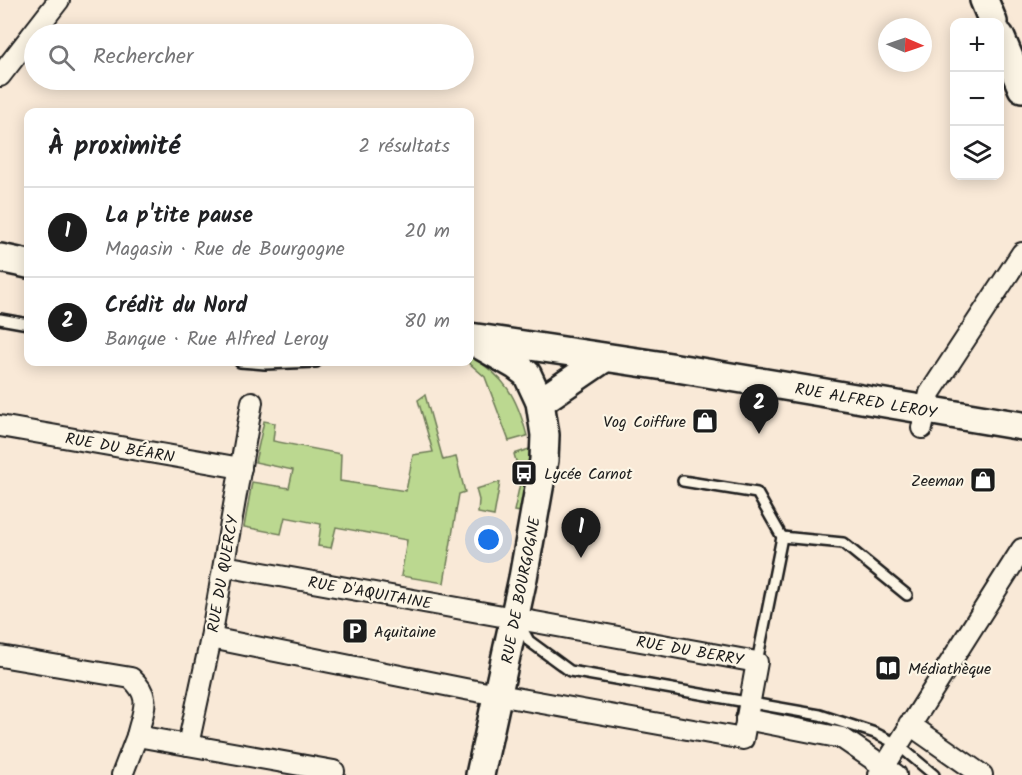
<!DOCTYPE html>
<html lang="fr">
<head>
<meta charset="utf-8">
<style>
  body { margin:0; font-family:Kalam,sans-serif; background:#f6f6f6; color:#202124 }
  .controls { position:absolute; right:18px; top:18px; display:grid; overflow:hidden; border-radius:12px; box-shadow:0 3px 15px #0003 }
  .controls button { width:54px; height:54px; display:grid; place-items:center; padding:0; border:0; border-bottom:2px solid #e0e0e0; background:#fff; color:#202124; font:30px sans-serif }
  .compass { position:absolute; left:878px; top:18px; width:54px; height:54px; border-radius:50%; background:#fff; box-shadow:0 3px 15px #0003; rotate:92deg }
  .you { position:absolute; left:489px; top:540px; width:21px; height:21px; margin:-15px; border:4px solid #fff; border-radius:50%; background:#1a73e8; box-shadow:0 0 0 9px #1a73e833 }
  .badge { display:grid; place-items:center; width:39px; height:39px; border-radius:50%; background:#1c1c1c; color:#fff; font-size:20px; font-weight:700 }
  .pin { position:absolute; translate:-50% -50px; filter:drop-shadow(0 2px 3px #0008) }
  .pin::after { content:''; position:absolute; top:32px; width:21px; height:18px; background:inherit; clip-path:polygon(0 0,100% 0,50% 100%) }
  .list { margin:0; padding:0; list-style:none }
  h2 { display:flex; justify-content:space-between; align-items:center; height:78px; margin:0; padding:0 24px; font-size:26px }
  h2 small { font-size:20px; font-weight:400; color:#757577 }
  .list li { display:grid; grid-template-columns:39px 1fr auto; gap:18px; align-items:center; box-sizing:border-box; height:90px; padding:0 24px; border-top:2px solid #e0e0e0 }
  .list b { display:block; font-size:22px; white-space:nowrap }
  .list p { margin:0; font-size:20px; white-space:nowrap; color:#757577 }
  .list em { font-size:20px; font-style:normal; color:#757577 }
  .icon { flex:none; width:33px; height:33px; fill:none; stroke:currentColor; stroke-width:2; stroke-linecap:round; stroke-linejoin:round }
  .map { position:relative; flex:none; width:1022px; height:775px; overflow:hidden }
  .search { position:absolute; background:#fff; box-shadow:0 3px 15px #0003; left:24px; top:24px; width:450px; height:66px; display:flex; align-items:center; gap:15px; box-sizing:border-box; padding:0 21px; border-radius:33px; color:#757577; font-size:22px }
  .panel { position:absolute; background:#fff; box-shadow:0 3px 15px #0003; left:24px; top:108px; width:450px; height:258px; border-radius:12px }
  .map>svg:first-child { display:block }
  .green { fill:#bbd890; stroke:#6c7a56; stroke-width:1.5 }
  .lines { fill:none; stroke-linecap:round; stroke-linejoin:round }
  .lane-casing { stroke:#1c1c1c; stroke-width:14 }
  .street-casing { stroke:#1c1c1c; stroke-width:24 }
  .secondary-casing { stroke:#1c1c1c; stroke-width:32 }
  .lane { stroke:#fcf5e5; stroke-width:9 }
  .street { stroke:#fcf5e5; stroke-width:20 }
  .secondary { stroke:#fcf5e5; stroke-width:27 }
  .labels { text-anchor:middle; stroke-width:4.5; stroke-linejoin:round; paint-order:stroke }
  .street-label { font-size:16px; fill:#1c1c1c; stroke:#fcf5e5 }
  .poi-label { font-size:16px; fill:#1c1c1c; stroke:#fcf5e5; text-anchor:start }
</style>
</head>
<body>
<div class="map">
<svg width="1022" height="775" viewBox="0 0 1022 775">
  <rect width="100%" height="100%" fill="#f9e9d7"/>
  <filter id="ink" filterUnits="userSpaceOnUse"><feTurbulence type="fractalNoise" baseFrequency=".0167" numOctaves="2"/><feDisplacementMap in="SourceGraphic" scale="12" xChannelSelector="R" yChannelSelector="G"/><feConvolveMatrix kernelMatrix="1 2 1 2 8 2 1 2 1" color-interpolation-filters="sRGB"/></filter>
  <g filter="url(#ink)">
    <g class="green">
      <path d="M 470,356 C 505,376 517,397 527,436 L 509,441 L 485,377 L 469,363 Z"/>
      <polygon points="425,395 443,460 456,457 465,492 459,494 444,583 401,576 407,540 336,527 331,548 318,546 321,524 285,517 281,534 244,527 252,482 289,488 293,470 255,462 264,421 275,423 273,441 341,454 340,481 406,491 413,455 433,452 418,400"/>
      <polygon points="529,449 528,480 522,512 514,511 521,479 514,454"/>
      <polygon points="500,482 494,516 478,513 479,500 476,489"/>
    </g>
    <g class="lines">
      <defs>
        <g id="lane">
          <polyline points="0,319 28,324"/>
          <polyline points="240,362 265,364 316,362"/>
          <polyline points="683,481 757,493 782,537 757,662"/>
          <polyline points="782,537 843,543 907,595"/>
          <polyline points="520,625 529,641 570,671 820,715 875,733 897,744 934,775"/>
        </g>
        <g id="street">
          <polyline points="0,76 59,0"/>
          <polyline points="0,426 241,468"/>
          <polyline points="922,428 930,393 1022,253"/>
          <polyline points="211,638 465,689 743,739 757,662 224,566"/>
          <path d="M 0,656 L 131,678 C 153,698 143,710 137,736 L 334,771"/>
          <polyline points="746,719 842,738 896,775"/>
          <polyline points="909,724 982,775"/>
          <polyline points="188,745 211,638 252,402"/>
          <polyline points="122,775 137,736"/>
          <polyline points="879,775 1022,549"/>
        </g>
        <g id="secondary">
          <polyline points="984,0 993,22"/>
          <polyline points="1000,36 1022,88"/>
          <polyline points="0,258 28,264"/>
          <polyline points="470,337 671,367 1022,426"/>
          <polyline points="480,345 515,365 527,374 540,402 545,435 544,460 523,578 480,775"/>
          <polyline points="540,402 603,359"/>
        </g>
      </defs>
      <use href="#lane" class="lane-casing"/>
      <use href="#street" class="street-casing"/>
      <use href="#secondary" class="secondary-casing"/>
      <use href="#lane" class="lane"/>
      <use href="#street" class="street"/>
      <use href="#secondary" class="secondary"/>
    </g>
  </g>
  <defs>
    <symbol id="shop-square" viewBox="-11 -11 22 22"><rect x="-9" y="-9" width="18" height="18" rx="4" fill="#1c1c1c" stroke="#fcf5e5"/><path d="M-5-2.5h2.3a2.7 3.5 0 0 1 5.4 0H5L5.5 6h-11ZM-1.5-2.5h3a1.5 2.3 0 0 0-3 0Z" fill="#fff"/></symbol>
    <symbol id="bus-square" viewBox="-11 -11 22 22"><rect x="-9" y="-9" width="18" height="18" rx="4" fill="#1c1c1c" stroke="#fcf5e5"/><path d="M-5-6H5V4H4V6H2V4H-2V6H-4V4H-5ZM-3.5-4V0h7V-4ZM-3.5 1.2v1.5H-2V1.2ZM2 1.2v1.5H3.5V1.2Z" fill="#fff"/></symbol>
    <symbol id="parking-square" viewBox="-11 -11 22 22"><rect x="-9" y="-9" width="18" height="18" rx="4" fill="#1c1c1c" stroke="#fcf5e5"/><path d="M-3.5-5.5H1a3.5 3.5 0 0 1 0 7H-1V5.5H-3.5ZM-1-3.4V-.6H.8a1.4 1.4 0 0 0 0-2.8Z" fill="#fff"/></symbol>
    <symbol id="library-square" viewBox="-11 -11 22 22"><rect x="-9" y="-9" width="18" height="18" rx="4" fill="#1c1c1c" stroke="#fcf5e5"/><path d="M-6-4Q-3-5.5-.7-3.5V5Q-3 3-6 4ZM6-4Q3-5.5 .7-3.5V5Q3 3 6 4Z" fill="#fff"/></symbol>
  </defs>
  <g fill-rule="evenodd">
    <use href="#shop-square" x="690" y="406" width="30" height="30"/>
    <use href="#bus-square" x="509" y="458" width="30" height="30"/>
    <use href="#shop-square" x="968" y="465" width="30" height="30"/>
    <use href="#parking-square" x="340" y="616" width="30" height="30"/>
    <use href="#library-square" x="873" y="653" width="30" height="30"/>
  </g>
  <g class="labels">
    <g class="street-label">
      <text transform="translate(866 400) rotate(10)" y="6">RUE ALFRED LEROY</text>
      <text transform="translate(120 447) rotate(10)" y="6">RUE DU BÉARN</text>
      <text transform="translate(222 574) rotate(-80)" y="6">RUE DU QUERCY</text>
      <text transform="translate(520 590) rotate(-79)" y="6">RUE DE BOURGOGNE</text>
      <text transform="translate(370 592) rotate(10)" y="6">RUE D'AQUITAINE</text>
      <text transform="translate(690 650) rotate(10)" y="6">RUE DU BERRY</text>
    </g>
    <g class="poi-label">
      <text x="686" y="427" text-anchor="end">Vog Coiffure</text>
      <text x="544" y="479">Lycée Carnot</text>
      <text x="964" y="486" text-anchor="end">Zeeman</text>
      <text x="374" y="637">Aquitaine</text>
      <text x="908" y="674">Médiathèque</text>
    </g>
  </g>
</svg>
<div class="controls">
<button>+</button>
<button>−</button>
<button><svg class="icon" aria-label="layers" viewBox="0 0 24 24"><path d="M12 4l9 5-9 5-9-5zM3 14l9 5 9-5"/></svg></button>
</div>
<svg class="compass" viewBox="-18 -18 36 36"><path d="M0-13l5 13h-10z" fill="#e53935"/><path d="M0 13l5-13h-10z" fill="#757577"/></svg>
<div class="you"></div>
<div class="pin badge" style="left:581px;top:558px">1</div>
<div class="pin badge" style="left:759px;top:434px">2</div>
<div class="search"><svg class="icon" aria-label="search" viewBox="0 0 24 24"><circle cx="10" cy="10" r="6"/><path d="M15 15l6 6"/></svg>Rechercher</div>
<section class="panel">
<h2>À proximité<small>2 résultats</small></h2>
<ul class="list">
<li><span class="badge">1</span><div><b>La p'tite pause</b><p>Magasin · Rue de Bourgogne</p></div><em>20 m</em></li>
<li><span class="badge">2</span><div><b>Crédit du Nord</b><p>Banque · Rue Alfred Leroy</p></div><em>80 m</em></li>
</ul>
</section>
</div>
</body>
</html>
